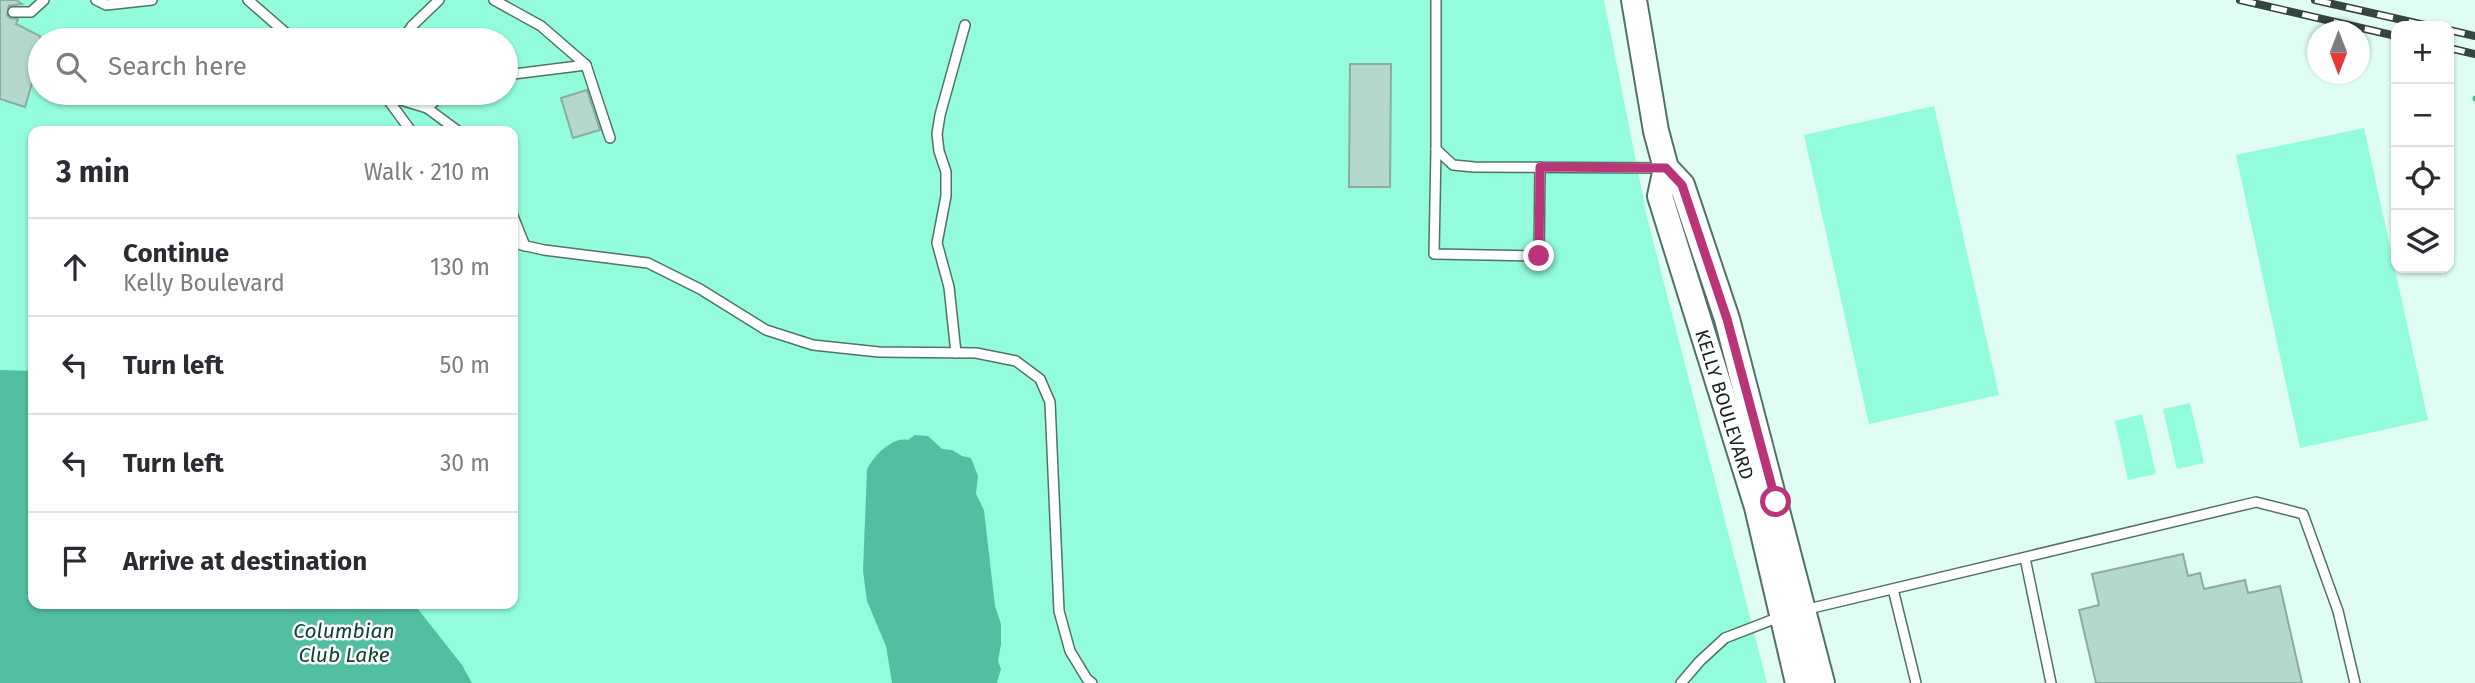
<!DOCTYPE html>
<html lang="en">
<head>
<meta charset="utf-8">
<style>
  body { margin:0; font-family:"Fira Sans",sans-serif; background:#f7f7f7; color:#2b2b33 }
  .controls { position:absolute; right:21px; top:21px; display:grid; overflow:hidden; border-radius:14px; box-shadow:0 2px 5px #0004 }
  .controls button { width:63px; height:63px; display:grid; place-items:center; padding:0; border:0; border-bottom:2px solid #e1e1e2; background:#fff; color:#2b2b33; font:35px sans-serif }
  .compass { position:absolute; left:2307px; top:21px; width:63px; height:63px; border-radius:50%; background:#fff; box-shadow:0 2px 5px #0004; rotate:180deg }
  .stop { position:absolute; width:21px; height:21px; margin:-16px; border:5px solid #b93479; border-radius:50%; background:#fff }
  .stop.end { background:#b93479; border-color:#fff; box-shadow:0 2px 7px #0008 }
  .list { margin:0; padding:0; list-style:none }
  h2 { display:flex; justify-content:space-between; align-items:center; height:91px; margin:0; padding:0 28px; font-size:30px }
  h2 small { font-size:23px; font-weight:400; color:#7c7c81 }
  .list li { display:grid; grid-template-columns:46px 1fr auto; gap:21px; align-items:center; box-sizing:border-box; height:98px; padding:0 28px; border-top:2px solid #e1e1e2 }
  .list b { display:block; font-size:26px; white-space:nowrap }
  .list p { margin:0; font-size:23px; white-space:nowrap; color:#7c7c81 }
  .list em { font-size:23px; font-style:normal; color:#7c7c81 }
  .icon { flex:none; width:38px; height:38px; fill:none; stroke:currentColor; stroke-width:2; stroke-linecap:round; stroke-linejoin:round }
  .map { position:relative; flex:none; width:2475px; height:683px; overflow:hidden }
  .search { position:absolute; background:#fff; box-shadow:0 2px 5px #0004; left:28px; top:28px; width:490px; height:77px; display:flex; align-items:center; gap:18px; box-sizing:border-box; padding:0 24px; border-radius:38px; color:#7c7c81; font-size:26px }
  .panel { position:absolute; background:#fff; box-shadow:0 2px 5px #0004; left:28px; top:126px; width:490px; height:483px; border-radius:14px }
  .map>svg:first-child { display:block }
  .green { fill:#93fcdd; fill-rule:evenodd }
  .water { fill:#53bfa2 }
  .lines { fill:none; stroke-linecap:round; stroke-linejoin:round }
  .stream { stroke:#53bfa2; stroke-width:5 }
  .building { fill:#b4d9cc; stroke:#89ada1; stroke-width:2 }
  .lane-casing { stroke:#507267; stroke-width:12 }
  .secondary-casing { stroke:#507267; stroke-width:28 }
  .lane { stroke:#fff; stroke-width:9 }
  .secondary { stroke:#fff; stroke-width:24 }
  .rail-casing { stroke:#354641; stroke-width:8 }
  .rail { stroke:#fff; stroke-width:5; stroke-dasharray:16; stroke-linecap:butt }
  .route { stroke:#b93479; stroke-width:9 }
  .labels { text-anchor:middle; stroke-width:5; stroke-linejoin:round; paint-order:stroke }
  .street-label { font-size:19px; fill:#15241f; stroke:#fff }
  .water-label { font-size:21px; font-style:italic; fill:#114135; stroke:#fff }
</style>
</head>
<body>
<div class="map">
<svg width="2475" height="683" viewBox="0 0 2475 683">
  <rect width="100%" height="100%" fill="#dffdf3"/>
  <g class="green">
    <path d="M 0,0 L 1604,0 L 1647,217 L 1767,683 L 0,683 ZM 40,40 L 506,40 L 506,93 L 40,93 ZM 33,131 L 513,131 L 513,604 L 33,604 Z"/>
    <polygon points="1934,106 1999,395 1869,424 1804,135"/>
    <polygon points="2364,128 2428,420 2300,448 2236,155"/>
    <polygon points="2190,403 2204,463 2177,469 2163,409"/>
    <polygon points="2142,414 2156,474 2128,480 2115,421"/>
  </g>
  <g class="water">
    <polygon points="0,370 33,371 33,604 414,604 462,665 472,683 0,683"/>
    <path d="M 915,435 L 928,436 L 942,449 L 952,450 L 962,456 L 971,458 L 978,476 L 976,494 L 984,510 L 995,606 L 1001,624 L 1001,644 L 998,661 L 1001,669 L 997,683 L 892,683 L 886,646 L 867,601 L 863,571 L 867,470 C 872,457 893,436 908,440 Z"/>
  </g>
  <g class="lines">
    <polyline class="stream" points="2475,98 2475,99"/>
  </g>
  <g class="building">
    <polygon points="0,0 16,0 22,4 9,6 7,15 10,18 18,19 16,24 40,36 40,56 25,107 0,99"/>
    <polygon points="1350,64 1391,64 1390,187 1349,187"/>
    <polygon points="587,90 600,130 573,138 561,98"/>
    <polygon points="2183,554 2188,576 2200,573 2204,589 2245,580 2248,593 2280,586 2302,683 2096,683 2079,610 2099,605 2092,574"/>
  </g>
  <g class="lines">
    <defs>
      <g id="lane">
        <polyline points="96,0 106,5 152,0"/>
        <polyline points="248,0 294,40"/>
        <polyline points="494,0 541,26 586,65"/>
        <polyline points="1436,0 1436,149 1453,165 1474,167 1664,168"/>
        <polyline points="13,12 31,12 44,0"/>
        <polyline points="402,40 412,26 439,0"/>
        <polyline points="506,75 586,65 610,138"/>
        <polyline points="378,93 427,108 458,131"/>
        <polyline points="386,97 411,131"/>
        <polyline points="427,108 444,93"/>
        <polyline points="1436,149 1434,254 1539,256 1540,167"/>
        <polyline points="513,216 525,246"/>
        <polyline points="513,243 544,250 648,263 700,289 766,330 813,345 879,352 976,353 1016,361 1040,379 1050,402 1059,611 1070,651 1087,679 1092,683"/>
        <polyline points="956,353 949,287 937,243 946,196 946,172 939,151 937,134 940,115 965,25"/>
        <polyline points="2025,558 2051,683"/>
        <polyline points="1893,589 1916,683"/>
        <polyline points="1804,610 2256,502 2303,514 2338,611 2355,683"/>
        <polyline points="1681,683 1700,661 1725,638 1782,616"/>
      </g>
      <g id="secondary">
        <polyline points="1634,0 1656,131 1666,168 1682,185 1727,319 1822,683"/>
        <path id="s1" d="M 1666,168 L 1660,196 L 1757,507 L 1798,683"/>
      </g>
    </defs>
    <use href="#lane" class="lane-casing"/>
    <use href="#secondary" class="secondary-casing"/>
    <use href="#lane" class="lane"/>
    <use href="#secondary" class="secondary"/>
    <defs>
      <g id="rail">
        <polyline points="2240,0 2396,36"/>
        <polyline points="2315,0 2429,26"/>
        <polyline points="2449,30 2475,36"/>
        <polyline points="2449,48 2475,54"/>
      </g>
    </defs>
    <use href="#rail" class="rail-casing"/>
    <use href="#rail" class="rail"/>
  </g>
  <g class="lines">
    <polyline class="route" points="1539,256 1540,167 1666,168 1682,185 1727,319 1776,502"/>
  </g>
  <g class="labels">
    <g class="street-label">
      <text dy="7" stroke="none"><textPath href="#s1" startOffset="247">KELLY BOULEVARD</textPath></text>
    </g>
    <g class="water-label">
      <text x="344" y="638">Columbian<tspan x="344" dy="24">Club Lake</tspan></text>
    </g>
  </g>
</svg>
<div class="controls">
<button>+</button>
<button>−</button>
<button><svg class="icon" aria-label="locate" viewBox="0 0 24 24"><circle cx="12" cy="12" r="6"/><path d="M12 2v4M12 18v4M2 12h4M18 12h4"/></svg></button>
<button><svg class="icon" aria-label="layers" viewBox="0 0 24 24"><path d="M12 4l9 5-9 5-9-5zM3 14l9 5 9-5"/></svg></button>
</div>
<svg class="compass" viewBox="-18 -18 36 36"><path d="M0-13l5 13h-10z" fill="#e53935"/><path d="M0 13l5-13h-10z" fill="#7c7c81"/></svg>
<div class="stop" style="left:1776px;top:502px"></div>
<div class="stop end" style="left:1539px;top:256px"></div>
<div class="search"><svg class="icon" aria-label="search" viewBox="0 0 24 24"><circle cx="10" cy="10" r="6"/><path d="M15 15l6 6"/></svg>Search here</div>
<section class="panel">
<h2>3 min<small>Walk · 210 m</small></h2>
<ul class="list">
<li><svg class="icon" aria-label="ahead" viewBox="0 0 24 24"><path d="M12 20V5M6 11l6-6 6 6"/></svg><div><b>Continue</b><p>Kelly Boulevard</p></div><em>130 m</em></li>
<li><svg class="icon" aria-label="left" viewBox="0 0 24 24"><path d="M17 20v-9H6M10 6l-5 5 5 5"/></svg><div><b>Turn left</b></div><em>50 m</em></li>
<li><svg class="icon" aria-label="left" viewBox="0 0 24 24"><path d="M17 20v-9H6M10 6l-5 5 5 5"/></svg><div><b>Turn left</b></div><em>30 m</em></li>
<li><svg class="icon" aria-label="arrive" viewBox="0 0 24 24"><path d="M6 21V4h12l-3 4 3 4H6"/></svg><div><b>Arrive at destination</b></div></li>
</ul>
</section>
</div>
</body>
</html>
